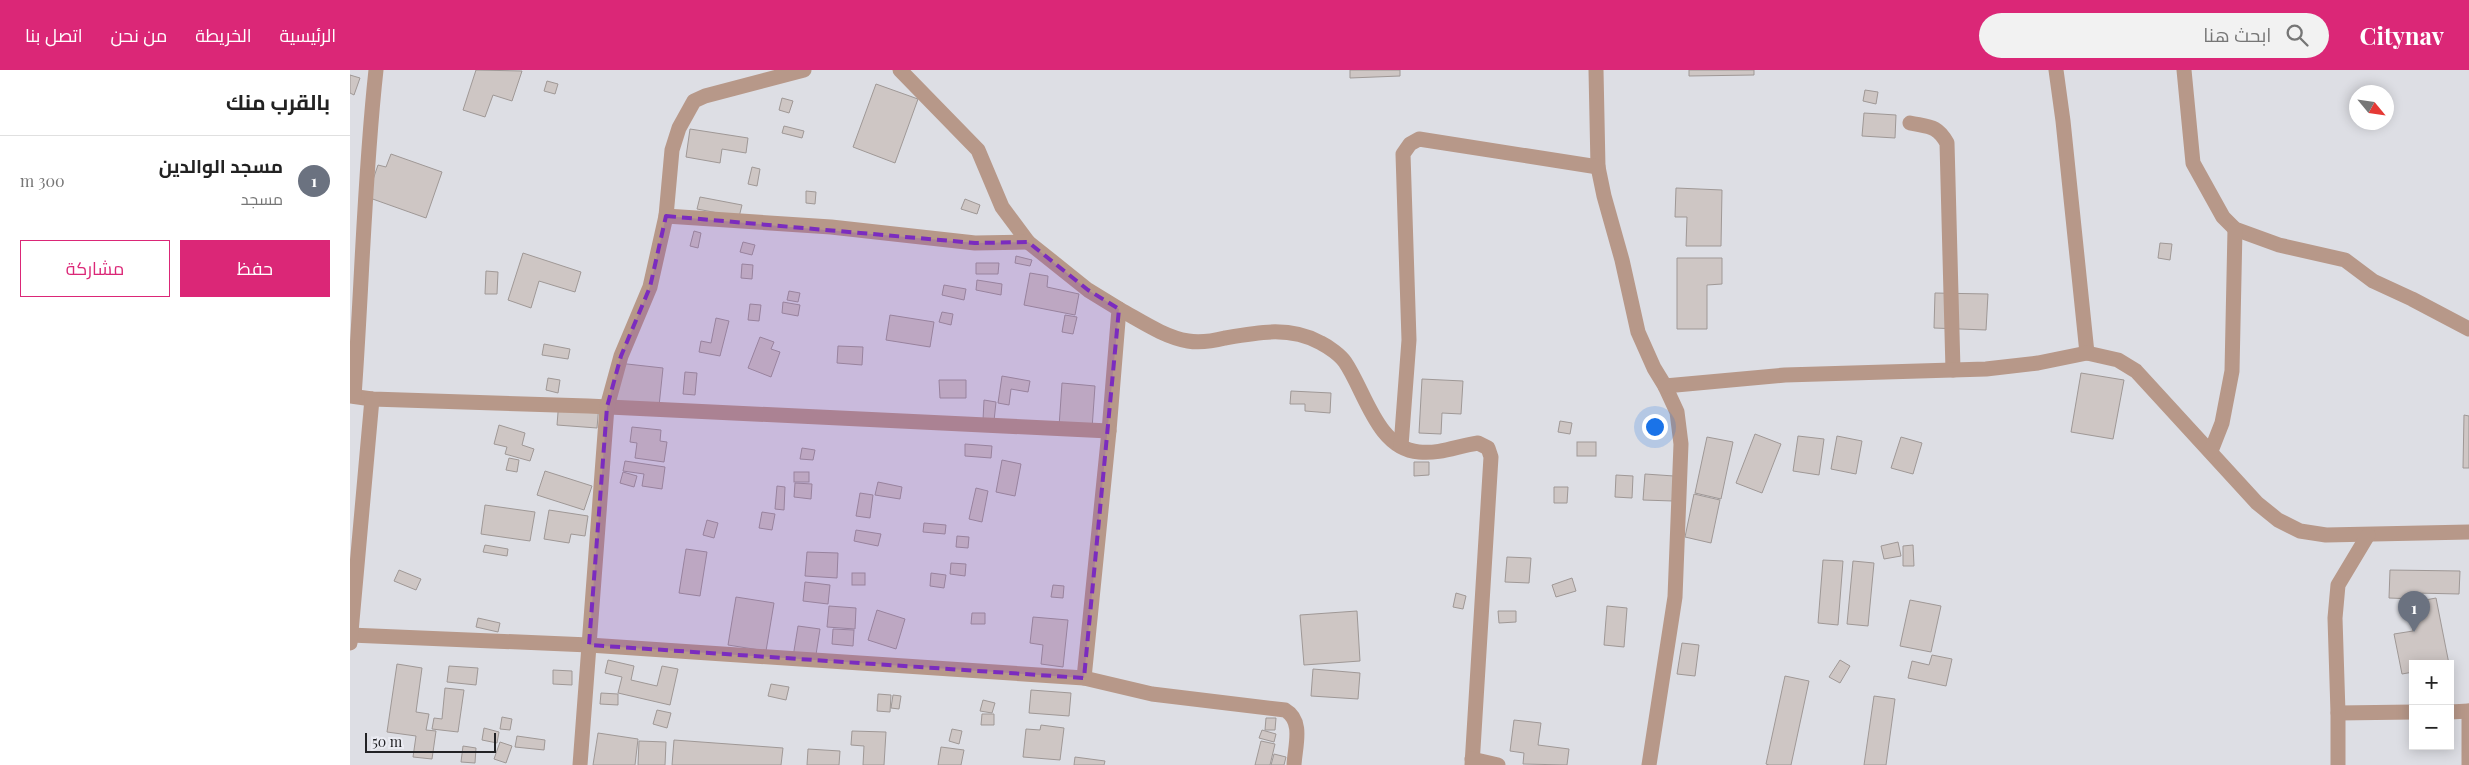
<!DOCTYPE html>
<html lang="ar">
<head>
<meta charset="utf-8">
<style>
  body { margin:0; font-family:"Playfair Display",Cairo,serif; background:#f2f2f2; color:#222; direction:rtl }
  .controls { position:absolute; right:15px; bottom:15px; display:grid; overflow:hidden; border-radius:0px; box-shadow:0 2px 12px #0003 }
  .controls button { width:45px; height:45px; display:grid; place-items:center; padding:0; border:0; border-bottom:1px solid #e0e0e0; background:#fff; color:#222; font:25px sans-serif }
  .compass { position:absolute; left:1999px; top:15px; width:45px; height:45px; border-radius:50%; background:#fff; box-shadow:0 2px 12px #0003; rotate:119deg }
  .scale { position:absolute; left:15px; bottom:12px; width:131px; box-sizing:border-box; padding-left:5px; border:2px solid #222225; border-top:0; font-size:14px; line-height:18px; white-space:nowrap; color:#222225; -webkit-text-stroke:4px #eaebf2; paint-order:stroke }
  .you { position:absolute; left:1304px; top:356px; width:18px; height:18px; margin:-12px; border:4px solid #fff; border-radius:50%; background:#1a73e8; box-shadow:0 0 0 8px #1a73e833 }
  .badge { display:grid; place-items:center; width:32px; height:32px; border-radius:50%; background:#db2777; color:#fff; font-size:16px; font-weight:700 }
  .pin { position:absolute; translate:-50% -41px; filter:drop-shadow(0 1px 2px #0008) }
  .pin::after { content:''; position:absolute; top:26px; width:18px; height:15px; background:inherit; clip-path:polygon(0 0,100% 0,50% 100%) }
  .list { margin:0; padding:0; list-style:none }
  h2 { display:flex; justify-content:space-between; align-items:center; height:65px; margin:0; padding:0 20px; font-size:21px }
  h2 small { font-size:16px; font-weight:400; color:#767676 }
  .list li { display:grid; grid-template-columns:32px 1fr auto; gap:15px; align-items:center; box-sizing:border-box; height:90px; padding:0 20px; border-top:1px solid #e0e0e0 }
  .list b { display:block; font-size:19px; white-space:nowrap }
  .list p { margin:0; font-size:16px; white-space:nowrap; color:#767676 }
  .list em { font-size:16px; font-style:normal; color:#767676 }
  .actions { display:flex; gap:10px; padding:15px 20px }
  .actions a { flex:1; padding:11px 0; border:1px solid #db2777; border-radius:0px; text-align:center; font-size:18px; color:#db2777 }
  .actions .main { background:#db2777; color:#fff }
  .icon { flex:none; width:28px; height:28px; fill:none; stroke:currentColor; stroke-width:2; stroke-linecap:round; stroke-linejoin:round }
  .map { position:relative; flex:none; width:2119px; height:695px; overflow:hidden; direction:ltr }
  header { display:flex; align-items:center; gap:30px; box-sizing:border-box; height:70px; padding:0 25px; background:#db2777; color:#fff }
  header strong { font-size:24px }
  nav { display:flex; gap:28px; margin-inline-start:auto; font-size:18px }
  .search { width:350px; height:45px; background:#f2f2f2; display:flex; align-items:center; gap:12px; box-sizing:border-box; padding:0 18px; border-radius:28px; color:#767676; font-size:19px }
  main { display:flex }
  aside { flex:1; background:#fff }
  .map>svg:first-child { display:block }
  .building { fill:#cec6c4; stroke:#9f9896 }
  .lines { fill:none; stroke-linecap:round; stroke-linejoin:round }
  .minor { stroke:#b79889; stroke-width:15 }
  .marked { fill:#7b2cbf; fill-opacity:0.2; stroke:#7b2cbf; stroke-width:4; stroke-dasharray:10 6; stroke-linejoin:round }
</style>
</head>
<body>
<header>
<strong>Citynav</strong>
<div class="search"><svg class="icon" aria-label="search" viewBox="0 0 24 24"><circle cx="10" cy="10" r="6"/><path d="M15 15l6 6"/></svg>ابحث هنا</div>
<nav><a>الرئيسية</a><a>الخريطة</a><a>من نحن</a><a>اتصل بنا</a></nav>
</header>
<main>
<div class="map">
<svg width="2119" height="695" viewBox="0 0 2119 695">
  <rect width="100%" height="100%" fill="#dddee4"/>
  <g class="building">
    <polygon points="126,0 172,1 162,31 143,25 135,47 113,40"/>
    <polygon points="1000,0 1050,0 1050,6 1000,8"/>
    <polygon points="1339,0 1404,0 1404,5 1339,6"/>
    <polygon points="0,5 10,8 4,25 0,23"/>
    <polygon points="197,11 208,14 205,24 194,21"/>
    <polygon points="526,14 568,29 545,93 503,77"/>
    <polygon points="1515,20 1528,22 1526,34 1513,31"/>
    <polygon points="432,28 443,31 439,43 429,40"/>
    <polygon points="1514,43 1546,45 1545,68 1512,66"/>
    <polygon points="434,56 454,61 452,68 432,63"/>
    <polygon points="340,59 398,68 396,83 372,79 370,93 336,87"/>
    <polygon points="41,84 92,102 76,148 17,127 28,95 36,97"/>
    <polygon points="402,97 410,99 407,116 398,114"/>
    <polygon points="1326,118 1372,120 1371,176 1336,176 1337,147 1325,147"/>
    <polygon points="456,121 466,122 465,134 456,133"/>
    <polygon points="350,127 392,135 389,147 347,139"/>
    <polygon points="615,129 630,135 627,144 611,139"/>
    <polygon points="344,161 351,163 348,178 340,176"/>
    <polygon points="393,172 405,175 402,185 390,182"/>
    <polygon points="1810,173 1822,174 1820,190 1808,188"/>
    <polygon points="173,183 231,202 225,222 189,211 181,238 158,230"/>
    <polygon points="666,186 682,190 680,196 665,193"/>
    <polygon points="1327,188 1372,188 1372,214 1357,215 1357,259 1327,259"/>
    <polygon points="626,193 649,193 648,204 626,204"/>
    <polygon points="392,194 403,195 402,209 391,208"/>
    <polygon points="136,201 148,202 147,224 135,224"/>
    <polygon points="680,203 698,206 697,217 729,224 725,245 674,235"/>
    <polygon points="627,210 652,214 651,225 626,220"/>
    <polygon points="594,215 616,219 614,230 592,225"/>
    <polygon points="439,221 450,223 448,232 437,230"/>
    <polygon points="1585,223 1638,224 1636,260 1584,258"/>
    <polygon points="433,232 450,235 448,246 432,243"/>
    <polygon points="400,234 411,235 409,251 398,250"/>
    <polygon points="592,242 603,244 601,255 589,252"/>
    <polygon points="540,245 584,252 580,277 536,270"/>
    <polygon points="715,245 727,247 723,264 712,262"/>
    <polygon points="366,248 379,251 370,286 349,282 351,271 361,273"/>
    <polygon points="410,267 424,272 421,279 430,282 421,307 398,298"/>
    <polygon points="194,274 220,279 218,289 192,285"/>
    <polygon points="488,276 513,277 512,295 487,293"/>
    <polygon points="268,293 313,298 309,336 263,331"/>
    <polygon points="335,302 347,303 345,325 333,324"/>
    <polygon points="1731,303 1774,310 1763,369 1721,362"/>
    <polygon points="652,306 680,311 678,322 661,319 659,335 648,333"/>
    <polygon points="198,308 210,310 208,323 196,320"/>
    <polygon points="1072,309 1113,311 1111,344 1092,343 1091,364 1069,363"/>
    <polygon points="589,310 616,310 616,328 590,328"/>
    <polygon points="712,313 745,316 742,359 709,357"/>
    <polygon points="941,321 981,323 980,343 955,341 955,334 940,334"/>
    <polygon points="209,330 249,334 247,358 207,355"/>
    <polygon points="634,330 646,332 644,351 633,350"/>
    <polygon points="2114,345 2119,346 2119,398 2113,398"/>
    <polygon points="1210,351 1222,353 1220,364 1208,362"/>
    <polygon points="149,355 175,363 172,375 184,379 180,391 155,384 157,377 144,374"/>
    <polygon points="282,357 311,360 310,371 317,372 314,392 285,388 287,373 280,372"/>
    <polygon points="1405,364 1431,374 1412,423 1386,413"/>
    <polygon points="1448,366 1474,369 1469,405 1443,401"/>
    <polygon points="1487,366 1512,371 1506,404 1481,399"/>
    <polygon points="1357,367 1383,372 1371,429 1345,423"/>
    <polygon points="1551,367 1572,373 1563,404 1541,398"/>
    <rect x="1227" y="372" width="19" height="14"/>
    <polygon points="615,374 642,376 641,388 615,386"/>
    <polygon points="452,378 465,380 463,390 450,389"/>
    <polygon points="159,388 169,390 167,402 156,400"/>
    <polygon points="652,390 671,394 665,426 646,422"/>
    <polygon points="275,391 315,397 312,419 292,416 294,404 273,401"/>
    <polygon points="1064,392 1079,392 1079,405 1064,406"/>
    <polygon points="195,401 242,416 234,440 187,425"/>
    <polygon points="273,402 287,406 284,417 270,413"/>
    <rect x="444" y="402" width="15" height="10"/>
    <polygon points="1295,404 1324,406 1323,431 1293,430"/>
    <polygon points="1266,405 1283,406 1282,428 1265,427"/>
    <polygon points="528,412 552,417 550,429 525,425"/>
    <polygon points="445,413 462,414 461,429 444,427"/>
    <polygon points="427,416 435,417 434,440 425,439"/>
    <polygon points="1204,417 1218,417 1217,433 1204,433"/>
    <polygon points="626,418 638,421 632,452 619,449"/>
    <polygon points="510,423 523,425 520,448 506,446"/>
    <polygon points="1344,424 1370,430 1361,473 1335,467"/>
    <polygon points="135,435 185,442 180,471 131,464"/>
    <polygon points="199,440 238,446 235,466 221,464 219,473 194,469"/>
    <polygon points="412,442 425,444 422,460 409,458"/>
    <polygon points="357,450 368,453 364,468 353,465"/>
    <polygon points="574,453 596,455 595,464 573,462"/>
    <polygon points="506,460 531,464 528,476 504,471"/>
    <polygon points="607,466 619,467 618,478 606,477"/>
    <polygon points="1548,472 1551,486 1534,489 1531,476"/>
    <polygon points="135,475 158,479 157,486 133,482"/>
    <polygon points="1563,475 1564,496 1553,496 1553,476"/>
    <polygon points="336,479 357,482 350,526 329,523"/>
    <polygon points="457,482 488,483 487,508 455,506"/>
    <polygon points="1157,487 1181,488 1179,513 1155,512"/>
    <polygon points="1473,490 1493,491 1488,555 1468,553"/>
    <polygon points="1503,491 1524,493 1518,556 1497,554"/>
    <polygon points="601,493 616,494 615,506 600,504"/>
    <polygon points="49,500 71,509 66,520 44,511"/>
    <polygon points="2040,500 2110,501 2109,524 2065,523 2065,529 2039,528"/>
    <rect x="502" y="503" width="13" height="12"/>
    <polygon points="581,503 596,505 594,518 580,516"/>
    <polygon points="1222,508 1226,521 1206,527 1202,515"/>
    <polygon points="455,512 480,515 478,534 453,531"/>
    <polygon points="703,515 714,516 713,528 701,527"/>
    <polygon points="1106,523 1116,526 1113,539 1103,537"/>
    <polygon points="386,527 424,533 416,581 378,575"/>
    <polygon points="2086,528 2099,594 2063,594 2063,602 2052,604 2044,564 2063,561 2059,543 2055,543 2054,534"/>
    <polygon points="1560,530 1591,536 1581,582 1550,576"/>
    <polygon points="479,536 506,538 505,559 477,557"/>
    <polygon points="1257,536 1277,538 1274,577 1254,575"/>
    <polygon points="527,540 555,549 546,579 518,570"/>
    <polygon points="1007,541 1010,591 954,595 950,545"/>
    <polygon points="1148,541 1166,541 1166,552 1149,553"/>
    <polygon points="622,543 635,543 635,554 621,554"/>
    <polygon points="683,547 718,550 713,597 691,594 693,575 680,573"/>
    <polygon points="128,548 150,553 148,562 126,557"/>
    <polygon points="448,556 470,559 465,591 443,587"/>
    <polygon points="483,559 504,560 503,576 482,574"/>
    <polygon points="1332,573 1349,575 1345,606 1327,604"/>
    <polygon points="1582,585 1602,589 1596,616 1558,608 1562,591 1579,595"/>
    <polygon points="258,590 284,596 281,610 307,616 312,596 328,599 320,635 268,623 272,607 255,603"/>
    <polygon points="1490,590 1500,596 1490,613 1479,607"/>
    <polygon points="47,594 72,598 66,642 79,644 76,660 86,661 82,689 63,687 66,666 37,662"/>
    <polygon points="99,596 128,598 126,615 97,612"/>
    <polygon points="963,599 1010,603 1008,629 961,626"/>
    <polygon points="203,600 222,601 222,615 203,614"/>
    <polygon points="1435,606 1459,611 1441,695 1419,695 1416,694"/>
    <polygon points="421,614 439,617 436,630 418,626"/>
    <polygon points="95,618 114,620 108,662 82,659 84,648 92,649"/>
    <polygon points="681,620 721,623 719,646 679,643"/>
    <polygon points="251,623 268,624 268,635 250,634"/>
    <polygon points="528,624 541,625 540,642 527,641"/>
    <polygon points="543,625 551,626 549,639 541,638"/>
    <polygon points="1524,626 1545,629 1536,695 1514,695"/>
    <polygon points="633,630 645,633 642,643 630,641"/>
    <polygon points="307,640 321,643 317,658 303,654"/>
    <polygon points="632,644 644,644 644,655 631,655"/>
    <polygon points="152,647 162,649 160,660 150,659"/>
    <polygon points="916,648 926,648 925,660 915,660"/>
    <polygon points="1164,650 1191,653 1188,675 1219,679 1217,695 1173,694 1174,683 1160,681"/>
    <polygon points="691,655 714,658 710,690 673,687 676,659 690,660"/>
    <polygon points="134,658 149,662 147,673 132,670"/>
    <polygon points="602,659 612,661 609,674 599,671"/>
    <polygon points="912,660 926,664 924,672 909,668"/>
    <polygon points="502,661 536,662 534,695 513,695 514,676 501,675"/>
    <polygon points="248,663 288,669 285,695 243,695"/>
    <polygon points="167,666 195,670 194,680 165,677"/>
    <polygon points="324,670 433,678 431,695 322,695"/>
    <polygon points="289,671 316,672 315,695 288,695"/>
    <polygon points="911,671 925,674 920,695 905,695"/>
    <polygon points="150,672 162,676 156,693 144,689"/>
    <polygon points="113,676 126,678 125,693 111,692"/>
    <polygon points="591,677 614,680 611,695 588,695"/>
    <polygon points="458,679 490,681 489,695 457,695"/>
    <polygon points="924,684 936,687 934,695 921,695"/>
    <polygon points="725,687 755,691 754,695 724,695"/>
  </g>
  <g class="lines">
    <g class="minor">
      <polyline points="550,0 628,80 652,137 678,172 738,220 769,239 759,361 734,608"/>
      <polyline points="1246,0 1248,97 1254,126 1272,190 1288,262 1304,298 1315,316 1327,342 1331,374 1325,527 1299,695"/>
      <polyline points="1706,0 1713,51 1737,283"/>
      <polyline points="1834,0 1843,93 1873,147 1885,159 1929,175 1995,190 2023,211 2062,229 2119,259"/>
      <path d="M 1560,53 C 1579,57 1587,55 1597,73 L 1603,300"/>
      <polyline points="316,146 481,157 625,173 678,172"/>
      <path d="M 769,239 C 791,251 814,267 838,271 C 850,273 863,271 875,268 C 909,262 940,256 971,273 C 979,277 990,285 995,292 C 1015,321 1027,379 1069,382 C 1091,384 1107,376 1128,373 L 1138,378 L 1141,387 L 1122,695"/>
      <polyline points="1315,316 1435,305 1636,299 1688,293 1737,283 1768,290 1786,301 1907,433 1928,450 1950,461 1976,465 2119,462"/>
      <polyline points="0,326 22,329 238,336 759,361"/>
      <path d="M 4,326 C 12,218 14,108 26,0"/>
      <polyline points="1051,376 1059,270 1053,84 1060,74 1069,69 1248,97"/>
      <polyline points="1861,381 1872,353 1882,301 1885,159"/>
      <path d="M 0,565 L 239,575 L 734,608 L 802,624 L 935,640 C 954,651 945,676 944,695"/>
      <polyline points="0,573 22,329"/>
      <polyline points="2119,641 2119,695"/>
      <polyline points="2100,642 2119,641"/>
      <polyline points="1988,643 2063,642"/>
      <polyline points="1122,689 1148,695"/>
      <polyline points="230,695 257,337 271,286 300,217 316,146 322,80 329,58 344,31 355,26 454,0"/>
      <polyline points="1988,695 1988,643 1985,548 1988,515 2018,465"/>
    </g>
  </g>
  <path class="marked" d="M 316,146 L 625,173 L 678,172 L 738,220 L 769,239 L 734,608 L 239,575 L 257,337 L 271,286 L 300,217 Z"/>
</svg>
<div class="controls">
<button>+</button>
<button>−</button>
</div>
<svg class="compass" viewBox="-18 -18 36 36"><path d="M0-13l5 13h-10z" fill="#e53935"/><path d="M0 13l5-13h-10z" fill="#767676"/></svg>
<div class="scale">50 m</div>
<div class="you"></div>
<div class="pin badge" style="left:2064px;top:562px;background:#6b7280">1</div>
</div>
<aside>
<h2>بالقرب منك<small></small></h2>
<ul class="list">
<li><span class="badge" style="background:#6b7280">1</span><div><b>مسجد الوالدين</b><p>مسجد</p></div><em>300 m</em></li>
</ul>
<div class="actions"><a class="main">حفظ</a><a>مشاركة</a></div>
</aside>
</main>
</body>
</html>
